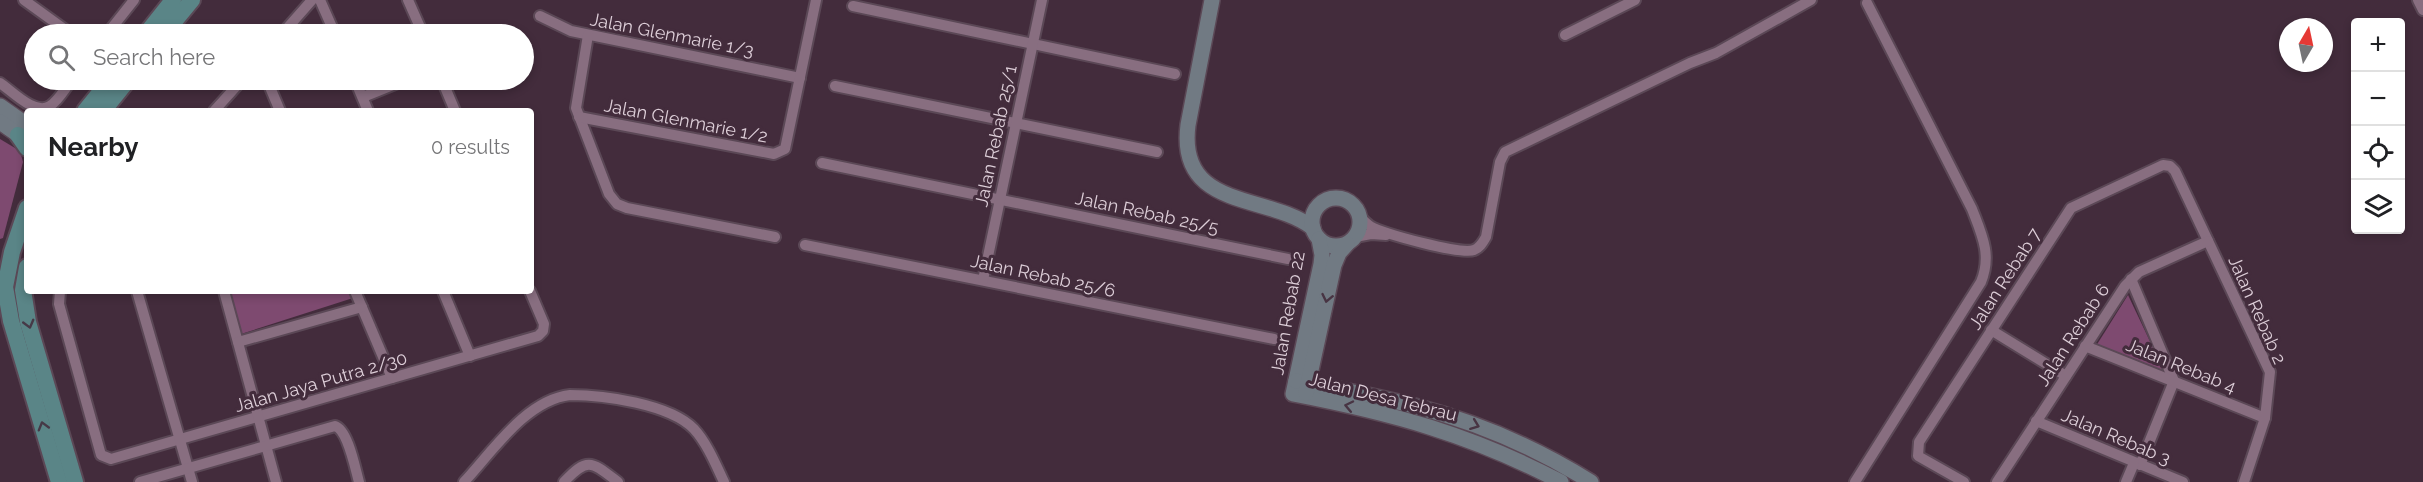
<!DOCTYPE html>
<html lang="en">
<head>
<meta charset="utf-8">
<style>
  body { margin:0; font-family:Raleway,sans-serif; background:#f2f2f2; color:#202124 }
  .controls { position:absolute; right:18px; top:18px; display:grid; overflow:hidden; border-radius:6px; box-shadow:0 3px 9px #0003 }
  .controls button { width:54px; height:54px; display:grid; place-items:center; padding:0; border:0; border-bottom:2px solid #e0e0e0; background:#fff; color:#202124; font:30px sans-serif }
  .compass { position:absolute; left:2279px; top:18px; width:54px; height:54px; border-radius:50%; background:#fff; box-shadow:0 3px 9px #0003; rotate:9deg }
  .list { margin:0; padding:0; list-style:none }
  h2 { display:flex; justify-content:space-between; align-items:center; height:78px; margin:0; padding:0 24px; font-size:26px }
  h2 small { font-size:20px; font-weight:400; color:#757577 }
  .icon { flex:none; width:33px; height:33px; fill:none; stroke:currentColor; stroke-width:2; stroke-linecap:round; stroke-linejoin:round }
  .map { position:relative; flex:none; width:2423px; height:482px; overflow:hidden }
  .search { position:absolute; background:#fff; box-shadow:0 3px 9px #0003; left:24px; top:24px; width:510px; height:66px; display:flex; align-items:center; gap:15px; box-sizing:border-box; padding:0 21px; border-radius:33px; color:#757577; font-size:22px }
  .panel { position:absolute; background:#fff; box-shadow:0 3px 9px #0003; left:24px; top:108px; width:510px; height:186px; border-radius:6px }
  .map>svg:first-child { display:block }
  .green { fill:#7e4a70 }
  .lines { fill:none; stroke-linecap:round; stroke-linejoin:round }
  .street-casing { stroke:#5b4856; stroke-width:14 }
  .secondary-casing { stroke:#5b4856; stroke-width:18 }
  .primary-casing { stroke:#5b4856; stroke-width:20 }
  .street { stroke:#886e80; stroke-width:10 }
  .secondary { stroke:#717a83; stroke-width:15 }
  .primary { stroke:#5a8587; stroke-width:16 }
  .oneway { stroke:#483443 }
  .oneway2 { stroke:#463947 }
  .labels { text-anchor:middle; stroke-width:6; stroke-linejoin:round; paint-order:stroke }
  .street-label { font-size:18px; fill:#ddced8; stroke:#432c3c }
</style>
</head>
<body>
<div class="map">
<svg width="2423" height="482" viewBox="0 0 2423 482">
  <rect width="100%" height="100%" fill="#432c3c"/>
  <g class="green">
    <polygon points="0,139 20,151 23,162 3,238 0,239"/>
    <polygon points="230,291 350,291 353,298 241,334"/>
    <polygon points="2128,295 2165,373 2096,346"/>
  </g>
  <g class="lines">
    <defs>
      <g id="street">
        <polyline points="24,0 71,34"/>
        <polyline points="320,0 335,34"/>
        <polyline points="408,0 423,34"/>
        <polyline points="2418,0 2423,10"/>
        <polyline points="853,6 1175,74"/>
        <polyline points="540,16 571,31 800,78"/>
        <polyline points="107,34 134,0"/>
        <polyline points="282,34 312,0"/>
        <polyline points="588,35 576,108 609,194 617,204 627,208 775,237"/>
        <polyline points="1565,35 1635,0"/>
        <polyline points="267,80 280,111"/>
        <polyline points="355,80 368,111"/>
        <polyline points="442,80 455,111"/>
        <path d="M 0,83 C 12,91 35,116 50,106 C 59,100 65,88 72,80"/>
        <polyline points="835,86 1157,152"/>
        <polyline points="363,97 405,80"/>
        <polyline points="214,111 242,80"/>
        <polyline points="579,117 774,154 785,149 816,0"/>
        <polyline points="822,163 1288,259"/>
        <path d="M 1360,217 C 1363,220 1366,223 1370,226 C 1384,234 1461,255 1474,250 C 1480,248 1483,242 1486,237 L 1500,162 L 1505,152 L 1690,63 L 1716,53 L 1811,0"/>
        <polyline points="1355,237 1371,234 1386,235"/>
        <polyline points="805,245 1274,339"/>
        <polyline points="2131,279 2174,381 2140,465"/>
        <polyline points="983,280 1042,0"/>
        <polyline points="60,291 59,304 101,455 111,459 538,336 543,331 544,324 530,291"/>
        <polyline points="137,291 192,482"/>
        <polyline points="224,291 276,482"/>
        <polyline points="355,291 392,378"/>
        <polyline points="443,291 470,356"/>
        <polyline points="1991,330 2066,376"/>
        <polyline points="238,342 362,307"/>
        <polyline points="2085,346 2265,418"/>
        <polyline points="2036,421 2183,482"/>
        <path d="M 140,482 L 335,426 C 348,430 355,468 359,482"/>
        <path d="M 464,482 C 492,452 526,400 570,395 C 604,395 670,404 694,429 C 707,443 716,465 724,482"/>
        <path d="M 564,482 C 588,456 592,462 618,482"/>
        <path d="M 1855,482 L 1981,282 C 1992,255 1982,235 1972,209 L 1867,3"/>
        <polyline points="1964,482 1918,456 1919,442 2071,208 2163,165 2170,166 2175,171 2270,372 2265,418 2244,482"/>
        <polyline points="1997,482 2125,286 2139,272 2208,241"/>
        <polyline points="2126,482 2134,463"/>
      </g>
      <g id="secondary">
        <path d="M 1212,0 L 1188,125 C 1177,211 1268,193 1313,228"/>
        <polyline points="0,106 27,125"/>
        <polyline points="0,122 27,141"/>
        <circle cx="1336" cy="222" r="24"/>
        <path d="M 1319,239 L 1322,255 L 1321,264 L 1293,394 C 1392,413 1472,435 1561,482"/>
        <path d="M 1296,381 C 1337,389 1378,396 1418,407 C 1479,423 1538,449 1591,482"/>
        <polyline points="1306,393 1334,265 1339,253 1347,244"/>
      </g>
      <g id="primary">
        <polyline points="146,34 173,0"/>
        <polyline points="164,34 192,0"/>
        <polyline points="85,111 110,80"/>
        <polyline points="103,111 128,80"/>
        <polyline points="18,135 27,148"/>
        <polyline points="27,208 12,252 5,287 11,321 59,482"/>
        <polyline points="27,267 23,290 28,322 75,482"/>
      </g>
    </defs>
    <use href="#street" class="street-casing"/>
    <use href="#secondary" class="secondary-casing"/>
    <use href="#primary" class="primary-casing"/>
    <use href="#street" class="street"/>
    <use href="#secondary" class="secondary"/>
    <use href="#primary" class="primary"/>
  </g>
  <defs><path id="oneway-chevron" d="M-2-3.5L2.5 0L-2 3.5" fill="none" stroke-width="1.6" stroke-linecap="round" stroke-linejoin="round" transform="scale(1.5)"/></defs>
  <g class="oneway">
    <use href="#oneway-chevron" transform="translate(1327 298) rotate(102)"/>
    <use href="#oneway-chevron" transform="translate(1349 406) rotate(-168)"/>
    <use href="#oneway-chevron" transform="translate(1475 425) rotate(21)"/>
  </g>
  <g class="oneway2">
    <use href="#oneway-chevron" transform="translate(29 324) rotate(75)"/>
    <use href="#oneway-chevron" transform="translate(43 426) rotate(-106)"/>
  </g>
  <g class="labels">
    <g class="street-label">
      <text transform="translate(672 35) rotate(11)" y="6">Jalan Glenmarie 1/3</text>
      <text transform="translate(686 121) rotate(11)" y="6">Jalan Glenmarie 1/2</text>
      <text transform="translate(996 136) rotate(-78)" y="6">Jalan Rebab 25/1</text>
      <text transform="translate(1147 213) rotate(12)" y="6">Jalan Rebab 25/5</text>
      <text transform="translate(1043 276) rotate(12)" y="6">Jalan Rebab 25/6</text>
      <text transform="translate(2005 279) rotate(-57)" y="6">Jalan Rebab 7</text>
      <text transform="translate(2257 310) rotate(66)" y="6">Jalan Rebab 2</text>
      <text transform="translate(1288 313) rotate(-80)" y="6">Jalan Rebab 22</text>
      <text transform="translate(2073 335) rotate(-57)" y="6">Jalan Rebab 6</text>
      <text transform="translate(2181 366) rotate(22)" y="6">Jalan Rebab 4</text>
      <text transform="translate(321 382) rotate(-16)" y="6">Jalan Jaya Putra 2/30</text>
      <text transform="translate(1383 397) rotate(14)" y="6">Jalan Desa Tebrau</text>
      <text transform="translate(2116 437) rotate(23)" y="6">Jalan Rebab 3</text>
    </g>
  </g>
</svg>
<div class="controls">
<button>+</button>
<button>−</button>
<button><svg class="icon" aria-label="locate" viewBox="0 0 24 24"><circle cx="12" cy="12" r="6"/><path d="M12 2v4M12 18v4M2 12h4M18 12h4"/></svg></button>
<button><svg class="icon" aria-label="layers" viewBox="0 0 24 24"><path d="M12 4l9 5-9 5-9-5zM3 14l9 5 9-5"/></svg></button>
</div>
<svg class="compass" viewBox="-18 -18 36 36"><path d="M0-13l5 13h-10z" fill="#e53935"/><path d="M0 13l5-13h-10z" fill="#757577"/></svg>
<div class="search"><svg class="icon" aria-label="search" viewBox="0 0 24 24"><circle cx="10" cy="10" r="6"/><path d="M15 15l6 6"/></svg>Search here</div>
<section class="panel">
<h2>Nearby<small>0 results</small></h2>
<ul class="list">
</ul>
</section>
</div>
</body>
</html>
